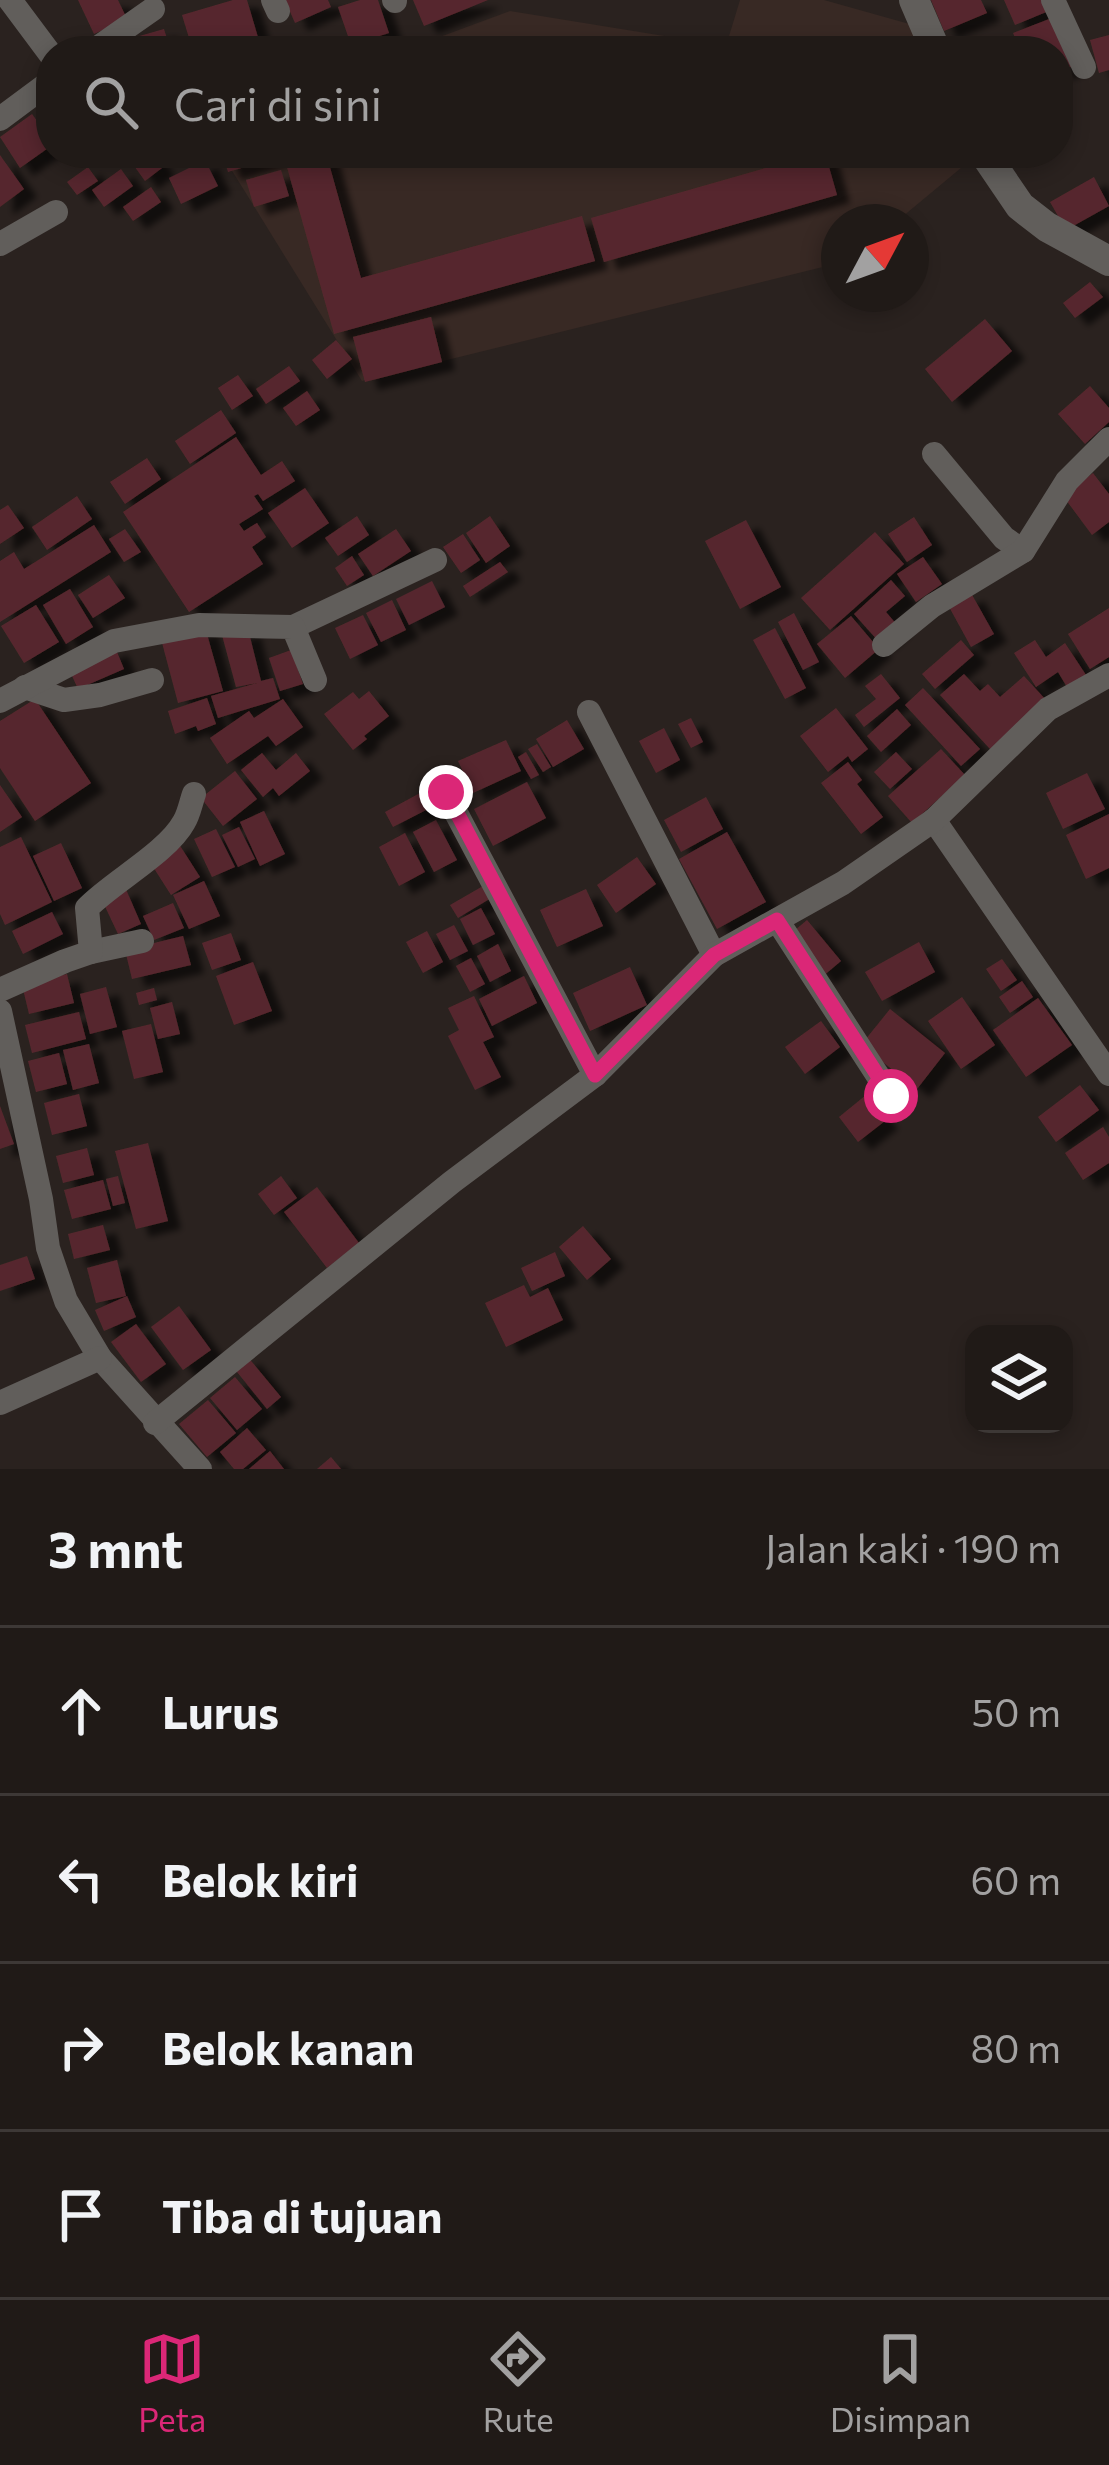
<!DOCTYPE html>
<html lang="id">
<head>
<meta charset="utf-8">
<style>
  body { margin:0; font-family:Commissioner,sans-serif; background:#2d2724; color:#f1f3f6 }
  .controls { position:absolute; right:36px; bottom:36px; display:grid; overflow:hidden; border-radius:24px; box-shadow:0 6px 18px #0003 }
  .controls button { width:108px; height:108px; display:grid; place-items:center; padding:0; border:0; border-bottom:3px solid #3d3836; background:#201a17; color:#f1f3f6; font:60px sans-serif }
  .compass { position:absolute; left:821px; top:204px; width:108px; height:108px; border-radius:50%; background:#201a17; box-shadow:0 6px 18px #0003; rotate:49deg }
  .stop { position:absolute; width:36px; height:36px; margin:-27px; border:9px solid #db2777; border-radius:50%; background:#fff }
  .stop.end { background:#db2777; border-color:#fff; box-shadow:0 3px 12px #0008 }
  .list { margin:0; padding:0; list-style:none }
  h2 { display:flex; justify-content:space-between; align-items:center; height:156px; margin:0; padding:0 48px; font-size:51px }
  h2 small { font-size:39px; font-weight:400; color:#a2a1a1 }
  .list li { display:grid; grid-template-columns:78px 1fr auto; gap:36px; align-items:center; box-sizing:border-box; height:168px; padding:0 48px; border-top:3px solid #3d3836 }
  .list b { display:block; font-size:45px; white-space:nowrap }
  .list em { font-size:39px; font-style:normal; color:#a2a1a1 }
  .icon { flex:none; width:66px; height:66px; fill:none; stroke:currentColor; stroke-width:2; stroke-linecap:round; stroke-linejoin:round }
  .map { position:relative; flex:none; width:1109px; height:1469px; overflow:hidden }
  .search { position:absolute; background:#201a17; box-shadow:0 6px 18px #0003; left:36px; right:36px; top:36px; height:132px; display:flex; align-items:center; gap:30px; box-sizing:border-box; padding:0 42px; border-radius:48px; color:#a2a1a1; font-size:45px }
  .sheet { height:828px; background:#201a17 }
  nav { display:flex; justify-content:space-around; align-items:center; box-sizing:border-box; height:168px; border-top:3px solid #3d3836; background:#201a17; font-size:33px; color:#a2a1a1 }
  nav a { display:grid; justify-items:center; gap:6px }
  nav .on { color:#db2777 }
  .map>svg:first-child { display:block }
  .built { fill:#382924 }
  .building { fill:#57282d; filter:url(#shadow) }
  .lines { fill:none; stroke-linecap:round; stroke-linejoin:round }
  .minor { stroke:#615e5b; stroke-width:24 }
  .tertiary { stroke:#615e5b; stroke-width:30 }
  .route { stroke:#db2777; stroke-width:15 }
</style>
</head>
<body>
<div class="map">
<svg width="1109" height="1469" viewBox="0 0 1109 1469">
  <defs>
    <filter id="shadow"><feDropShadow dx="13" dy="8" stdDeviation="3" flood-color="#0009"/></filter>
  </defs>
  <rect width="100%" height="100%" fill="#2a221f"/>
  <g class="built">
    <polygon points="740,0 824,0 913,25 927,51 402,51 510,11 726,46"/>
    <polygon points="221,153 979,153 896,222 839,222 839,263 362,381"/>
  </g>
  <g class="building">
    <polygon points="78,0 118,0 127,19 94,34"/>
    <polygon points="233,0 247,0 262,51 193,51 182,15"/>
    <polygon points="285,0 328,0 331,7 295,23"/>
    <polygon points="360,0 378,0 389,33 351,45 338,7"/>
    <polygon points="413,0 488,0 424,26"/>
    <polygon points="931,0 981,0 987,13 944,31"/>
    <polygon points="1004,0 1047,0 1051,10 1015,25"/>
    <polygon points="1057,16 1076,65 1058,72 1058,51 1021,51 1013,33"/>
    <polygon points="164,29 171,51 141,51 136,37"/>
    <polygon points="1109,35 1109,70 1099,73 1090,40"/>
    <polygon points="618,36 622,51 563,51 563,49"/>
    <polygon points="536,37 540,51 489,51 488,50"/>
    <polygon points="649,43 691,48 691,51 649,51"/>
    <polygon points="32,114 51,140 51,146 20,168 0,137"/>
    <polygon points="146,153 151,153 162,168 145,181 132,163"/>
    <polygon points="222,153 276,153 277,157 228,172"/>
    <polygon points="283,153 326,153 361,278 582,216 595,261 334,334"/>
    <polygon points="818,153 825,153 837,195 604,262 591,218"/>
    <polygon points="0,155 24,189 0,207"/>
    <polygon points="205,160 218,186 181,204 169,178"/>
    <polygon points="88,167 98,181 77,195 67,182"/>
    <polygon points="121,169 133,186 104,207 92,190"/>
    <polygon points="281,170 289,196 254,207 246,180"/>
    <polygon points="1094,177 1109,206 1066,230 1050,202"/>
    <polygon points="151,187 161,202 133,221 123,207"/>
    <polygon points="1090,282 1103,297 1075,318 1063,303"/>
    <polygon points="431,317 442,362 365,382 353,337"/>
    <polygon points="985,319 1012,351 952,402 925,369"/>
    <polygon points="336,340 352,359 327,379 312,360"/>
    <polygon points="289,366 300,381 266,404 256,389"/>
    <polygon points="238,375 253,396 232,410 218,388"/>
    <polygon points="1090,386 1109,408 1109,422 1085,444 1058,414"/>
    <polygon points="307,391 320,410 296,426 283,408"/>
    <polygon points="221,410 236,433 190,464 175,441"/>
    <polygon points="236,437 261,475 282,461 295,481 263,501 258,494 254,496 263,509 239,524 244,531 257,523 266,537 252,547 263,564 189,612 123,512"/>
    <polygon points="147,458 161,479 125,504 110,482"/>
    <polygon points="1093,473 1109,494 1109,522 1092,535 1063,496"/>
    <polygon points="305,488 329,523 292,548 268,513"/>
    <polygon points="77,496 92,519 47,550 32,527"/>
    <polygon points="8,505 24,528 0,544 0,510"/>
    <polygon points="357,516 369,535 338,556 325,538"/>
    <polygon points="490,516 510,546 486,563 466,533"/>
    <polygon points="914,517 932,545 907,562 888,534"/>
    <polygon points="746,520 781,587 740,609 705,541"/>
    <polygon points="94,525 111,552 0,622 0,561 14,552 24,569"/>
    <polygon points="125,529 141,552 124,562 109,539"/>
    <polygon points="396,529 411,551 373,576 358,554"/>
    <polygon points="875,532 904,564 830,630 801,598"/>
    <polygon points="463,534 480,560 461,573 443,547"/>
    <polygon points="352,556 364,575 347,586 335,568"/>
    <polygon points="923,557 942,584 916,602 897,574"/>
    <polygon points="500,562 508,572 470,597 463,586"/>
    <polygon points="109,575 125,598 93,618 78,595"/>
    <polygon points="891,580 905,596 886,612 898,626 880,643 854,614"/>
    <polygon points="432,581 445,607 409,625 396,599"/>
    <polygon points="70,589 93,627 66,644 43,605"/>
    <polygon points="971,593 994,634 971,647 948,605"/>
    <polygon points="392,600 406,630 381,642 366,613"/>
    <polygon points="36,605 59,642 24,663 1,626"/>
    <polygon points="1109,608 1109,657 1090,669 1068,634"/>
    <polygon points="794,613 819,662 803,670 778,622"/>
    <polygon points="363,615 378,645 350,659 335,628"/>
    <polygon points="851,616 879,649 845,678 817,644"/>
    <polygon points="205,627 223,691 178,703 161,639"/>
    <polygon points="775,628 806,688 785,699 753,640"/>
    <polygon points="248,629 261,681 273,678 280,699 218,718 211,696 257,683 236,687 222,635"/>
    <polygon points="961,640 974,655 935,689 922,674"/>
    <polygon points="1035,640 1046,657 1065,643 1086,675 1067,687 1058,672 1036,687 1014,653"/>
    <polygon points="115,647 124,669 78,689 68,667"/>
    <polygon points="291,650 303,684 280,691 269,658"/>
    <polygon points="881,674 900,698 864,727 855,715 876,699 865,686"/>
    <polygon points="964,674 980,691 988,684 1000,697 1024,676 1046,700 991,750 940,695"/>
    <polygon points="923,688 980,749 961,766 905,705"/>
    <polygon points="369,691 389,716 364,736 367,739 353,750 324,714 353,692 359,699"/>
    <polygon points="207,698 216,724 198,731 196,726 175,734 168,711"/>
    <polygon points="35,699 91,783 35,821 0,768 0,721"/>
    <polygon points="283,699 303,727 276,746 268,736 227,764 210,738 249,711 254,718"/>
    <polygon points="836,708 868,749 852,762 848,756 828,772 800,736"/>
    <polygon points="897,709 911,725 881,752 867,736"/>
    <polygon points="691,718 703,742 691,748 678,724"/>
    <polygon points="567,720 584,749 553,767 536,739"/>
    <polygon points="664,728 680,760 656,773 639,741"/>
    <polygon points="506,740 521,771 473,793 458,761"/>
    <polygon points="537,744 551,767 543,772 528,749"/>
    <polygon points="941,749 965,775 912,823 888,796"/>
    <polygon points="526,752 539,775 531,779 518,757"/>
    <polygon points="896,752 912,769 890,789 874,772"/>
    <polygon points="262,753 276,770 296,753 310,771 279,796 273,788 263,797 241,770"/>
    <polygon points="848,762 862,780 857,784 883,817 861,834 821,783"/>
    <polygon points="235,771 257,799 223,826 201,798"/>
    <polygon points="1087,773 1105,809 1063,829 1046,793"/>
    <polygon points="527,782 546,818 493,846 474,809"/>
    <polygon points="0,785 22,817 0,832"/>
    <polygon points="420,793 428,809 393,827 385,812"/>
    <polygon points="706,797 723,829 681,852 664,820"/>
    <polygon points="264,811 285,854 260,866 240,822"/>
    <polygon points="1109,814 1109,868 1086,879 1066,835"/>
    <polygon points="436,820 457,860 434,872 413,832"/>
    <polygon points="239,827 255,859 238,867 222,835"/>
    <polygon points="216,829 235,867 212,877 194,839"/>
    <polygon points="727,832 766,902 717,929 679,859"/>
    <polygon points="405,833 425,872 399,886 379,847"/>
    <polygon points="21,837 52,902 5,925 0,914 0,847"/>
    <polygon points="177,841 200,877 171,895 148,859"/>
    <polygon points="61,843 82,888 54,901 33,856"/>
    <polygon points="637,857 656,884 616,913 597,885"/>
    <polygon points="204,881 220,916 189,929 173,895"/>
    <polygon points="483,886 491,898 458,918 450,905"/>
    <polygon points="125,887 141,924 118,934 101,898"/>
    <polygon points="586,889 603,926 557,947 540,910"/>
    <polygon points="173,903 184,928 154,940 143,916"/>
    <polygon points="481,908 495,934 473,945 460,919"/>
    <polygon points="52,912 63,934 23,954 12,931"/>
    <polygon points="807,920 841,961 822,977 788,936"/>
    <polygon points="454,925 468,951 450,960 436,934"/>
    <polygon points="427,931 443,962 423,973 406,942"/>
    <polygon points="231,933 241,960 212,970 202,943"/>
    <polygon points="183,936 191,965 132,979 125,950"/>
    <polygon points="919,942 935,972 882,1001 865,972"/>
    <polygon points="498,944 511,971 490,982 477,956"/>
    <polygon points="471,958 485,984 470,992 456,966"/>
    <polygon points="1002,959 1017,980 1001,991 986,969"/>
    <polygon points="253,962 272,1011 234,1025 216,976"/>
    <polygon points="630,967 647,1005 590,1031 573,993"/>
    <polygon points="67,974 74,1003 29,1014 22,985"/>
    <polygon points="524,976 537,1003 492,1026 479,999"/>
    <polygon points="1022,981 1033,997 1010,1013 999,997"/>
    <polygon points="106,987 117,1027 90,1034 80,994"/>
    <polygon points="154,988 157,1000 139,1005 136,993"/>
    <polygon points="474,996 494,1037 483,1042 501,1077 475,1090 448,1036 459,1030 448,1008"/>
    <polygon points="962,997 995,1045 961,1069 928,1021"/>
    <polygon points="1038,998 1072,1045 1026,1077 993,1030"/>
    <polygon points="172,1002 180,1034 158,1039 150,1008"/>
    <polygon points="890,1009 945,1053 917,1089 861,1045"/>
    <polygon points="79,1012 86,1039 32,1053 25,1025"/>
    <polygon points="821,1021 840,1047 805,1074 785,1047"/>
    <polygon points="151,1024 163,1072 134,1079 122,1031"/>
    <polygon points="89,1044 99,1083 73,1090 63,1050"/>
    <polygon points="59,1053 67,1084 36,1092 28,1061"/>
    <polygon points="1080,1085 1099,1110 1056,1142 1038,1117"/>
    <polygon points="79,1094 87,1126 52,1135 44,1103"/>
    <polygon points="866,1095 885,1121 858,1142 839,1117"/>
    <polygon points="0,1106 14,1144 0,1149"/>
    <polygon points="1103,1127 1109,1137 1109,1163 1083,1180 1065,1153"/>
    <polygon points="148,1143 168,1221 136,1229 115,1151"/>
    <polygon points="87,1148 94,1175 63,1183 56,1156"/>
    <polygon points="118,1176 125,1203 113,1206 106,1179"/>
    <polygon points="281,1176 297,1198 274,1215 258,1194"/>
    <polygon points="103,1180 111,1209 72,1219 64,1190"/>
    <polygon points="317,1187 359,1243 327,1268 284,1212"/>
    <polygon points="103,1225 110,1250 74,1259 68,1234"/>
    <polygon points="583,1226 611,1259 587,1280 559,1247"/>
    <polygon points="555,1252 565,1276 532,1291 521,1268"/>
    <polygon points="27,1256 35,1279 0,1291 0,1265"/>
    <polygon points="117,1260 126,1296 96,1303 87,1268"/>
    <polygon points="524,1285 530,1297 548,1288 563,1320 506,1347 485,1303"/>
    <polygon points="127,1296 136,1317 104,1331 95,1310"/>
    <polygon points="179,1306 211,1350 183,1370 151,1327"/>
    <polygon points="136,1324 166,1364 141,1382 111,1342"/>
    <polygon points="247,1356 281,1397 267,1409 233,1367"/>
    <polygon points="235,1377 262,1409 237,1430 210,1398"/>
    <polygon points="208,1400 236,1433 207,1457 179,1424"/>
    <polygon points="247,1428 266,1450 243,1469 234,1469 220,1452"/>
    <polygon points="270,1451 284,1469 249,1469"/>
    <polygon points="331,1457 341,1469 317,1469"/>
  </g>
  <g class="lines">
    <g class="minor">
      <polyline points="10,0 51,55"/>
      <polyline points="273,0 278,11"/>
      <polyline points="394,0 395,1"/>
      <polyline points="1053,0 1084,67"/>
      <polyline points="93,51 153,9"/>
      <polyline points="0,119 51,81"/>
      <polyline points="0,244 56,212"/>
      <polyline points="934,454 1004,538 1023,551"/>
      <polyline points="293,627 435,560"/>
      <polyline points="884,645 932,606 1023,551 1067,481 1109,439"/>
      <polyline points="25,687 64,700 100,695 152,680"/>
      <polyline points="0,701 114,641 199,625 293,627 315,680"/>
      <polyline points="589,712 714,955"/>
      <polyline points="445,792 595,1075"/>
      <polyline points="934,820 1109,1074"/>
      <polyline points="777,920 891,1096"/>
      <polyline points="91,952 142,941"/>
      <path d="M 0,990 L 65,961 L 91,952 L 87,908 C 112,882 167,853 184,822 C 189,814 191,802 194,794"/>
      <polyline points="0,1011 41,1199 48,1248 66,1301 100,1358 200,1469"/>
      <polyline points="0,1403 100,1358"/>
      <polyline points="155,1423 452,1182 595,1075 714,955 843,883 934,820 1048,709 1109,675"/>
    </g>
    <g class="tertiary">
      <polyline points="914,0 936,51"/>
      <polyline points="984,153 1020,206 1047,227 1109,261"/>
    </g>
  </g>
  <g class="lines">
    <polyline class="route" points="446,792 595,1075 714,955 777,920 891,1096"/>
  </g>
</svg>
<div class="controls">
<button><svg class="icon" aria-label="layers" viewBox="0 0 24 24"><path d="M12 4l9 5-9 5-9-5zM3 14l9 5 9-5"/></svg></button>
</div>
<svg class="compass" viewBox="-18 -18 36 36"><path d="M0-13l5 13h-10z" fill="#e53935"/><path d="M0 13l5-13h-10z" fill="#a2a1a1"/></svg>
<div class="stop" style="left:891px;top:1096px"></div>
<div class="stop end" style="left:446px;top:792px"></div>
<div class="search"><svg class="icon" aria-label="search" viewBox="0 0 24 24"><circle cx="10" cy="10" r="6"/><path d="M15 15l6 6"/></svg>Cari di sini</div>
</div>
<section class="sheet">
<h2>3 mnt<small>Jalan kaki · 190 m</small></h2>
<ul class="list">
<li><svg class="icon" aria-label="ahead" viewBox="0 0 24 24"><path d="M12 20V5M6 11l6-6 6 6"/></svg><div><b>Lurus</b></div><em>50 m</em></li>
<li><svg class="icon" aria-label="left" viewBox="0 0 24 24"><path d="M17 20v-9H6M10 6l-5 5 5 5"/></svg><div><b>Belok kiri</b></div><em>60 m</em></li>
<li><svg class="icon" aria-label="right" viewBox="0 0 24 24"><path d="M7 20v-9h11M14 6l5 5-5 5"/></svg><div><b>Belok kanan</b></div><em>80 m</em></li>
<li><svg class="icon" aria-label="arrive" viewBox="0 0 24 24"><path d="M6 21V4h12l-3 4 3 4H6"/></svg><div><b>Tiba di tujuan</b></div></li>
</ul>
</section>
<nav>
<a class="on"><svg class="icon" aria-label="map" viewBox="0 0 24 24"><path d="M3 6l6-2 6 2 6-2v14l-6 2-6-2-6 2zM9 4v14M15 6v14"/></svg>Peta</a>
<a><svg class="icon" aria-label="directions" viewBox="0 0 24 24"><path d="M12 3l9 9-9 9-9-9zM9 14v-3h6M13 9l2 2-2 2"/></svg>Rute</a>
<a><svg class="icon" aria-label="saved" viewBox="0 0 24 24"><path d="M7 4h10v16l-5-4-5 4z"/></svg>Disimpan</a>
</nav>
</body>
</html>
